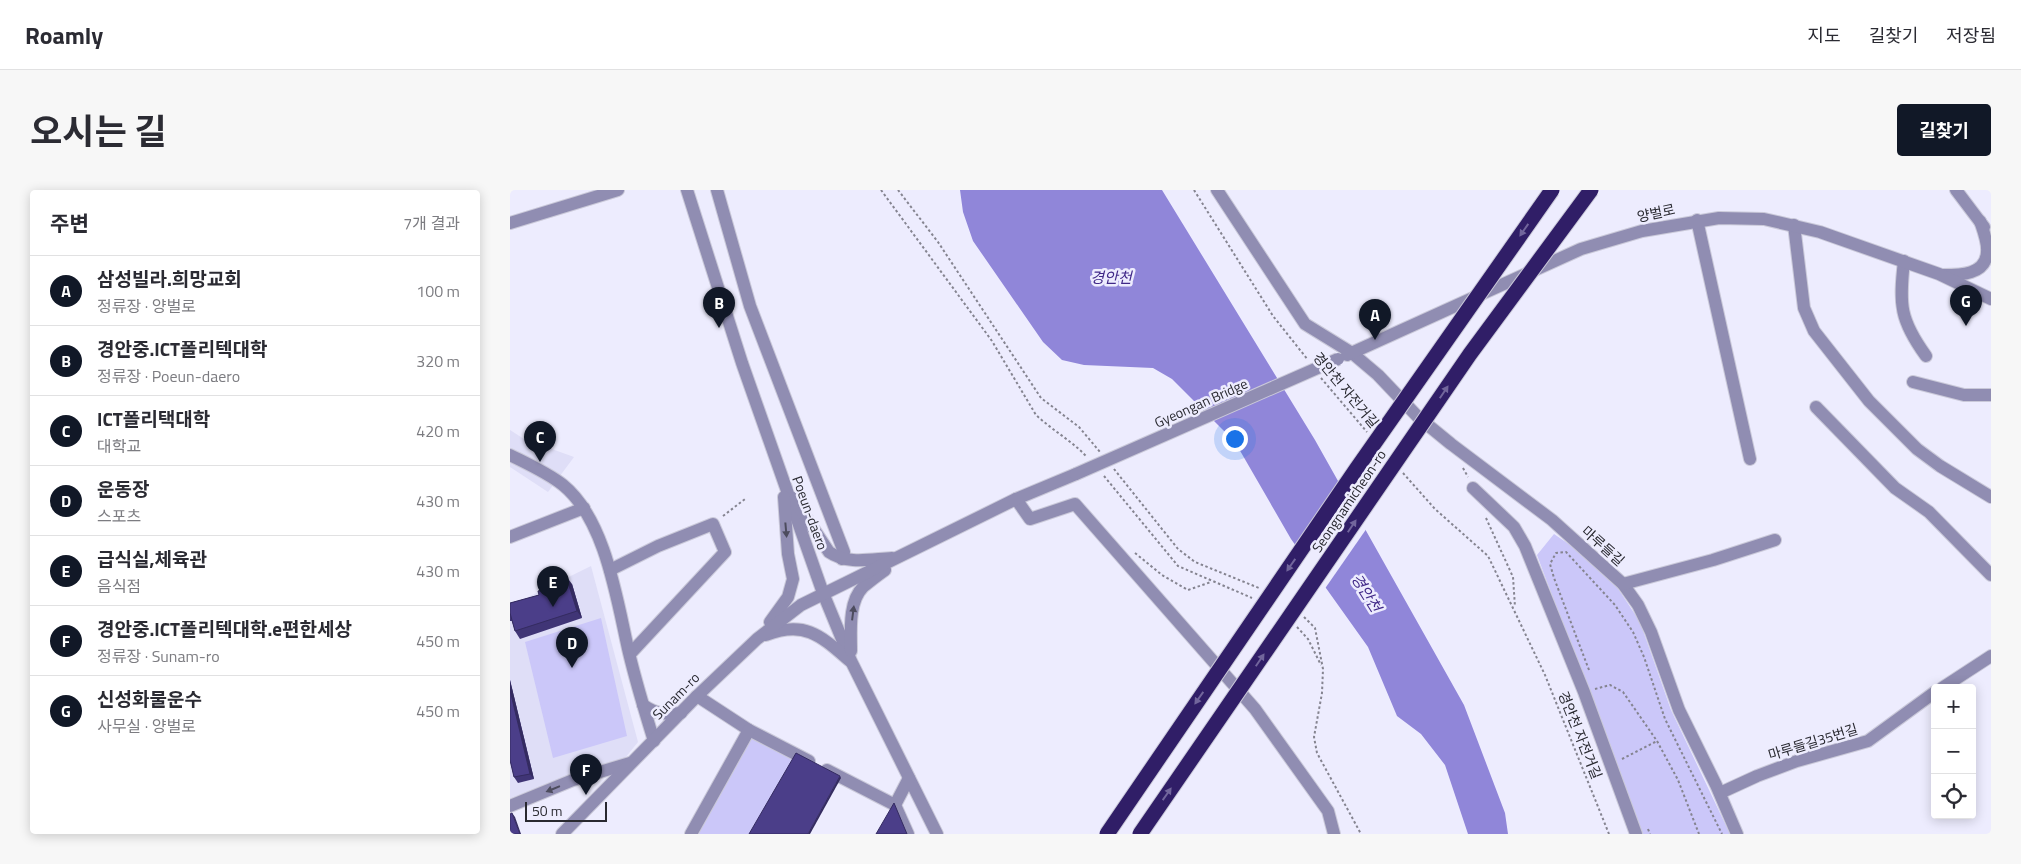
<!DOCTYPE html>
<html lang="ko">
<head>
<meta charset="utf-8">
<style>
  body { margin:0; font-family:"Titillium Web","Noto Sans KR",sans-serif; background:#f7f7f7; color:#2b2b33 }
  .controls { position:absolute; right:15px; bottom:15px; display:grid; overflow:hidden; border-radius:5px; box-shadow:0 2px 12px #0003 }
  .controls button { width:45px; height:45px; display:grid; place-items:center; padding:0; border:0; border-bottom:1px solid #e1e1e2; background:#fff; color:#2b2b33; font:25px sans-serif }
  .scale { position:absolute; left:15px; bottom:12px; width:82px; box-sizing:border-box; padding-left:5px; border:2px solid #292930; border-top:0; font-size:14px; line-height:18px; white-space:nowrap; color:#292930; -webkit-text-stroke:4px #edecfe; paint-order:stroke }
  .you { position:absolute; left:724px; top:248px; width:18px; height:18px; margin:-12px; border:4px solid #fff; border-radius:50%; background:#1a73e8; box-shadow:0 0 0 8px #1a73e833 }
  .badge { display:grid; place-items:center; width:32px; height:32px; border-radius:50%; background:#111827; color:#fff; font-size:16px; font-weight:700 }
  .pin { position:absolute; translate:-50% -41px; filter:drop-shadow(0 1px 2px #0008) }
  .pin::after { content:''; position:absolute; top:26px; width:18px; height:15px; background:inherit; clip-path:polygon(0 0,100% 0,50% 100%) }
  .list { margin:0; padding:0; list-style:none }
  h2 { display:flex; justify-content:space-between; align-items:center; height:65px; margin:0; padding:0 20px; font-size:21px }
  h2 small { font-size:16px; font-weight:400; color:#7c7c81 }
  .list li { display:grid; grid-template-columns:32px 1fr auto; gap:15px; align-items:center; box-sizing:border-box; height:70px; padding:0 20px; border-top:1px solid #e1e1e2 }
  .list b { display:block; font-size:19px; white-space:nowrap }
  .list p { margin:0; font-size:16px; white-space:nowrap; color:#7c7c81 }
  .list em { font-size:16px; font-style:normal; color:#7c7c81 }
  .icon { flex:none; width:28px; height:28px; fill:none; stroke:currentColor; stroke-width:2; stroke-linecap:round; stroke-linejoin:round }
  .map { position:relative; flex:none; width:1481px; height:644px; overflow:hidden; border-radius:5px }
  header { display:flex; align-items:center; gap:30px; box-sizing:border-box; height:70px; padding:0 25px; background:#fff; border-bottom:1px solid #e1e1e2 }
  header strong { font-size:24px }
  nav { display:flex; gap:28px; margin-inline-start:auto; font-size:18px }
  .intro { display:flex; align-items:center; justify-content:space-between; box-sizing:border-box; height:120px; padding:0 30px }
  h1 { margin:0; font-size:35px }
  .button { padding:12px 22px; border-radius:5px; background:#111827; color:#fff; font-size:18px; font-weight:700 }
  main { display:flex; gap:30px; padding:0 30px }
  aside { flex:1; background:#fff; border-radius:5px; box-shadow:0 2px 12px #0003 }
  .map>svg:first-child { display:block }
  .built { fill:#dfdef7 }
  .green { fill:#cbc7f9 }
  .water { fill:#9086d9 }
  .pier { fill:#edecfe }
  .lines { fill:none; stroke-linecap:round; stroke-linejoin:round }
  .minor-casing { stroke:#cac9d9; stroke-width:14 }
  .path { stroke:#858490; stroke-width:2; stroke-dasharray:2.5 2.5; stroke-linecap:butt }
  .minor { stroke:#908db2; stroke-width:12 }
  .minor-bridge-casing { stroke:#cac9d9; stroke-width:14; stroke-linecap:butt }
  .highway-bridge-casing { stroke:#cac9d9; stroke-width:17; stroke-linecap:butt }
  .minor-bridge { stroke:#908db2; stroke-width:12 }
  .highway-bridge { stroke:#301e67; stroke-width:15 }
  .wall { fill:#403576 }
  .shaded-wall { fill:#342b60 }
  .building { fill:#4b3e89; stroke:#342b60 }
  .oneway { fill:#72669c }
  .oneway2 { fill:#4d4c5e }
  .labels { text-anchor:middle; stroke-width:5; stroke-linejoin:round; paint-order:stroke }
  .street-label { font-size:14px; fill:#292930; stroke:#edecfe }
  .water-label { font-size:15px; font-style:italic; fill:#402888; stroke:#edecfe }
</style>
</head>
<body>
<header>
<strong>Roamly</strong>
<nav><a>지도</a><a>길찾기</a><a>저장됨</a></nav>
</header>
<div class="intro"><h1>오시는 길</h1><a class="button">길찾기</a></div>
<main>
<aside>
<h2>주변<small>7개 결과</small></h2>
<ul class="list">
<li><span class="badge">A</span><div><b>삼성빌라.희망교회</b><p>정류장 · 양벌로</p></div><em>100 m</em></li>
<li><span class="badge">B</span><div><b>경안중.ICT폴리텍대학</b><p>정류장 · Poeun-daero</p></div><em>320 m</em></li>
<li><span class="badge">C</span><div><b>ICT폴리택대학</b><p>대학교</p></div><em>420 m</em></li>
<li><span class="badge">D</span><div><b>운동장</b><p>스포츠</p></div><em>430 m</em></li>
<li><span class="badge">E</span><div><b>급식실,체육관</b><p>음식점</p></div><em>430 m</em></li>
<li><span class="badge">F</span><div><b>경안중.ICT폴리텍대학.e편한세상</b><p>정류장 · Sunam-ro</p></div><em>450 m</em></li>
<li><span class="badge">G</span><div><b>신성화물운수</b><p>사무실 · 양벌로</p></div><em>450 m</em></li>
</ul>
</aside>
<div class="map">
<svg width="1481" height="644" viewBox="0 0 1481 644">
  <rect width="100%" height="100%" fill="#edecfe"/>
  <g class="built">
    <polygon points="0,240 14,249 64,267 38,302 0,277"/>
    <polygon points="81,376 128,552 111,573 61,585 0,609 0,416"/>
  </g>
  <g class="green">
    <polygon points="1044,344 1066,359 1107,397 1130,432 1161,520 1220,644 1131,644 1027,365"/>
    <polygon points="91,428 117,546 43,568 15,452"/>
    <polygon points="239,540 288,565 241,644 181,644"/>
  </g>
  <polygon class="water" points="450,0 652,0 805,250 954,515 995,623 998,644 958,644 935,575 911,544 887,526 858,457 781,349 725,252 662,189 643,178 574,175 552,170 533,152 463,51 453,22"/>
  <polygon class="pier" points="831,291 857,338 814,400 784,358"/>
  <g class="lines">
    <defs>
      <g id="minor">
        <polyline points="177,0 232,173 313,403 341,471 427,644"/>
        <polyline points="207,0 240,116 334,362 332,369"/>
        <polyline points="707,0 795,134 842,163 868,185 908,227 941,254 1042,330 1113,394 1128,415 1141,442 1169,520 1206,595 1227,644"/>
        <polyline points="1446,0 1474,37"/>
        <polyline points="1187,30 1240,269"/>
        <polyline points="0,33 108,0"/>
        <polyline points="1284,35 1294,118 1304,141 1359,211 1407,259 1430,276 1481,307"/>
        <path d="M 1394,71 C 1389,115 1390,130 1416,166"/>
        <path d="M 1433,85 C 1450,85 1476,85 1477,62 C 1478,52 1473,40 1470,31"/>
        <polyline points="837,165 1071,59 1132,41 1209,28 1254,29 1310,42 1429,84 1481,109"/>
        <polyline points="1403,192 1454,205 1481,205"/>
        <polyline points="1306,217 1385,298 1419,322 1481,385"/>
        <path d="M 0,265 C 18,274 38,283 53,295 C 96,330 107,411 119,463 C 126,492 135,522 144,551"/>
        <polyline points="963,298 1004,337 1015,356 1074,502 1126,644"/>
        <path d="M 283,308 L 319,362 C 338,375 361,369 382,368"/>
        <polyline points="506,309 520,329 565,314 745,519 818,621 824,644"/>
        <polyline points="0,347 74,318"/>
        <polyline points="100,380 148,356 203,334 215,362 120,464"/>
        <polyline points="1113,394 1203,370 1265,350"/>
        <polyline points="260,432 278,407 283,389 278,364 274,307"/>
        <path d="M 256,445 C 295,430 311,446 340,471"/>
        <path d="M 341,461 C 341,442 338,412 353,397 C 360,391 368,385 375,380"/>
        <polyline points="1432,498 1481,466"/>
        <polyline points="187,506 239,540 299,571"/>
        <path d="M 133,515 C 146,524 155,525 171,523"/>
        <polyline points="317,580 385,615"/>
        <polyline points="1210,603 1247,586 1287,571 1358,551 1425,502"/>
        <polyline points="0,616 63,590 120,573"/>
        <polyline points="52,644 187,506 247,449 291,415 506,309 566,284"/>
        <polyline points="181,644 239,540"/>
        <polyline points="398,644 385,615 399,588"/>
      </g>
    </defs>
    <use href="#minor" class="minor-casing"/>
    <g class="path">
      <path d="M 371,0 L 482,151 L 526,225 C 542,240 562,251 577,267"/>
      <polyline points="388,0 428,52 531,208 569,237 590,262"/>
      <polyline points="684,0 763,126 798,170"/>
      <polyline points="811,188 857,242"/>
      <polyline points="953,278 958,287"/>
      <polyline points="604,279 668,359 685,372 749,398"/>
      <polyline points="893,283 925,319 978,366 1035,485 1099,644"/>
      <polyline points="594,286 668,376 742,408"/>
      <polyline points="213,326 235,309"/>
      <polyline points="976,328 1003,387 1005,417"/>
      <polyline points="625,363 652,385 678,400 701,392"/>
      <polyline points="794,427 805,438 813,479 812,503 804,547 807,563 851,644"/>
      <polyline points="787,437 798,449 811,475"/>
      <polyline points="1079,480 1044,388 1040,374 1046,363 1056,362 1105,415 1123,442 1134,467 1155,529 1212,644"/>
      <polyline points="1085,499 1100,495 1113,502 1147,551 1168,590 1189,644"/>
      <polyline points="1112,569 1147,551"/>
      <polyline points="1138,639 1140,644"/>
    </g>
    <use href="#minor" class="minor"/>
    <defs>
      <polyline id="minor-bridge" points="566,284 828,169"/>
      <g id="highway-bridge">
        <polyline points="597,644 847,278 1042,0"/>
        <polyline points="630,644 960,164 1081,0"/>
      </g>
    </defs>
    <use href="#minor-bridge" class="minor-bridge-casing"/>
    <use href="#highway-bridge" class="highway-bridge-casing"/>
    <use href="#minor-bridge" class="minor-bridge"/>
    <use href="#highway-bridge" class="highway-bridge"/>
  </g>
  <g class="wall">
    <polygon points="62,394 72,428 10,449 5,441 2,431 0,431 0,413 29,405 36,399"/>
    <polygon points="0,490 24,589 8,593 4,587 0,570"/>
  </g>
  <g class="shaded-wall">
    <polygon points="56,386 62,394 72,428 67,421"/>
    <polygon points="0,490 24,589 20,584 0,500"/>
    <polygon points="330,586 331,588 300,644 298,644"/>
    <polygon points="2,623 5,627 11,644 10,644"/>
  </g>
  <g class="building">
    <polygon points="56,386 67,421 5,441 0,423 0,413 29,405 28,401 36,399 35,393"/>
    <polygon points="0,500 20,584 4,587 0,570"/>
    <polygon points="286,563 330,586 298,644 239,644"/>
    <polygon points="384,613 397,644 366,644"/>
    <polygon points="2,623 10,644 0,644 0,624"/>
  </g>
  <defs><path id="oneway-solid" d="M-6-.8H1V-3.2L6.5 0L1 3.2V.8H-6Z" transform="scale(1.25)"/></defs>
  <g class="oneway">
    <use href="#oneway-solid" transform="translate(1014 40) rotate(125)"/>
    <use href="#oneway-solid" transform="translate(934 202) rotate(-56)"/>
    <use href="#oneway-solid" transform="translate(842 336) rotate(-56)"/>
    <use href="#oneway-solid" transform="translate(781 375) rotate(125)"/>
    <use href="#oneway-solid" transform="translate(750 470) rotate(-56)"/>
    <use href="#oneway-solid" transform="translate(689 508) rotate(125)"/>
    <use href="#oneway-solid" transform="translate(657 604) rotate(-55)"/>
  </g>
  <g class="oneway2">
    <use href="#oneway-solid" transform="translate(276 340) rotate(85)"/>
    <use href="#oneway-solid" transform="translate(343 423) rotate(-83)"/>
    <use href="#oneway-solid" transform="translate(43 599) rotate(158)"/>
  </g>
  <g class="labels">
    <g class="street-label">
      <text transform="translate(1146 23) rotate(-12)" y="5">양벌로</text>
      <text transform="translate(836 200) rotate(50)" y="5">경안천 자전거길</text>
      <text transform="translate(691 213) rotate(-24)" y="5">Gyeongan Bridge</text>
      <text transform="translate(839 311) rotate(-56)" y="5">Seongnamicheon-ro</text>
      <text transform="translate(300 323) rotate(70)" y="5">Poeun-daero</text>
      <text transform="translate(1093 356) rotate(42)" y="5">마루들길</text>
      <text transform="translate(166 506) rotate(-45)" y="5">Sunam-ro</text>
      <text transform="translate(1070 545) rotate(68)" y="5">경안천 자전거길</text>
      <text transform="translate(1303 552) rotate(-17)" y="5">마루들길35번길</text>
    </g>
    <g class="water-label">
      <text x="601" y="93">경안천</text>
      <text transform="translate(856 403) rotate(58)" y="5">경안천</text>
    </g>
  </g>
</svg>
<div class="controls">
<button>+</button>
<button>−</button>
<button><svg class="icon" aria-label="locate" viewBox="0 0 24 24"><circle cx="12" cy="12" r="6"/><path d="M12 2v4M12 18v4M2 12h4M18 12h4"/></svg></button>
</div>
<div class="scale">50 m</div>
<div class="you"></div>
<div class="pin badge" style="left:865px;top:150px">A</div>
<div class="pin badge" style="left:209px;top:138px">B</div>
<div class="pin badge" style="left:30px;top:272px">C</div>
<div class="pin badge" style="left:62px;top:478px">D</div>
<div class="pin badge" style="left:43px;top:417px">E</div>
<div class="pin badge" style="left:76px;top:605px">F</div>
<div class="pin badge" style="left:1456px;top:136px">G</div>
</div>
</main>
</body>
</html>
